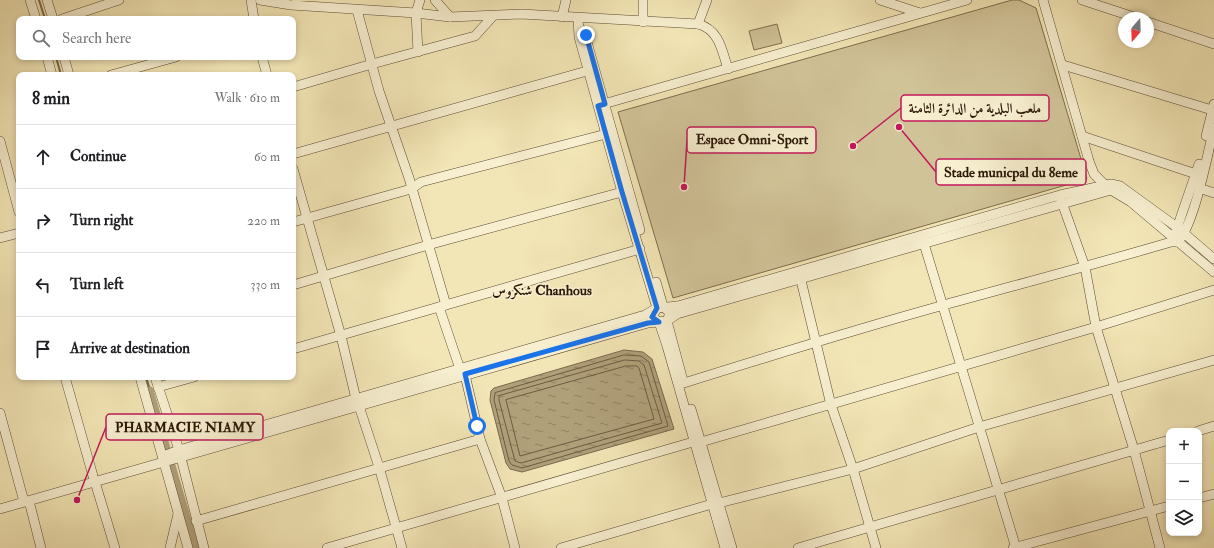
<!DOCTYPE html>
<html lang="en">
<head>
<meta charset="utf-8">
<style>
  body { margin:0; font-family:"IM FELL Double Pica",Amiri,serif; background:#f6f6f6; color:#202124 }
  .controls { position:absolute; right:12px; bottom:12px; display:grid; overflow:hidden; border-radius:8px; box-shadow:0 2px 6px #0003 }
  .controls button { width:36px; height:36px; display:grid; place-items:center; padding:0; border:0; border-bottom:1px solid #e0e0e0; background:#fff; color:#202124; font:20px sans-serif }
  .compass { position:absolute; left:1118px; top:12px; width:36px; height:36px; border-radius:50%; background:#fff; box-shadow:0 2px 6px #0003; rotate:199deg }
  .stop { position:absolute; width:12px; height:12px; margin:-9px; border:3px solid #1a73e8; border-radius:50%; background:#fff }
  .stop.end { background:#1a73e8; border-color:#fff; box-shadow:0 1px 4px #0008 }
  .list { margin:0; padding:0; list-style:none }
  h2 { display:flex; justify-content:space-between; align-items:center; height:52px; margin:0; padding:0 16px; font-size:17px }
  h2 small { font-size:13px; font-weight:400; color:#757577 }
  .list li { display:grid; grid-template-columns:26px 1fr auto; gap:12px; align-items:center; box-sizing:border-box; height:64px; padding:0 16px; border-top:1px solid #e0e0e0 }
  .list b { display:block; font-size:15px; white-space:nowrap }
  .list em { font-size:13px; font-style:normal; color:#757577 }
  .icon { flex:none; width:22px; height:22px; fill:none; stroke:currentColor; stroke-width:2; stroke-linecap:round; stroke-linejoin:round }
  .map { position:relative; flex:none; width:1214px; height:548px; overflow:hidden }
  .search { position:absolute; background:#fff; box-shadow:0 2px 6px #0003; left:16px; top:16px; width:280px; height:44px; display:flex; align-items:center; gap:10px; box-sizing:border-box; padding:0 14px; border-radius:8px; color:#757577; font-size:15px }
  .panel { position:absolute; background:#fff; box-shadow:0 2px 6px #0003; left:16px; top:72px; width:280px; height:308px; border-radius:8px }
  .map>svg:first-child { display:block }
  .pitch { fill:#d1c398; stroke:#7e6d4f }
  .water { fill:url(#water-ripples); stroke:#7a694c }
  .lines { fill:none; stroke-linecap:round; stroke-linejoin:round }
  .shore { stroke:#6d5c40; stroke-width:1 }
  .stream { stroke:#7a694c; stroke-width:2 }
  .canal { stroke:#afa07a; stroke-width:7 }
  .minor-casing { stroke:#5d4b32; stroke-width:10 }
  .minor { stroke:#f7efd0; stroke-width:9 }
  .route { stroke:#1a73e8; stroke-width:5 }
  .labels { text-anchor:middle; stroke-width:3; stroke-linejoin:round; paint-order:stroke }
  .neighbourhood-label { font-size:14px; font-weight:bold; fill:#2b1706; stroke:#f7efd0 }
  .leader { fill:none; stroke:#c2185b; stroke-width:1.5 }
  .callout-dot { fill:#c2185b; stroke:#f7efd0; stroke-width:1.5 }
  .callout { fill:#f7efd0; stroke:#c2185b; stroke-width:1.5 }
  .callout-label { font-size:14px; text-anchor:middle; font-weight:bold; fill:#2b1706 }
</style>
</head>
<body>
<div class="map">
<svg width="1214" height="548" viewBox="0 0 1214 548">
  <defs>
    <pattern id="water-ripples" width="26" height="14" patternUnits="userSpaceOnUse"><rect width="26" height="14" fill="#afa07a"/><path d="M2 4q2-2 4 0t4 0M15 11q2-2 4 0t4 0" fill="none" stroke="#8f8162"/></pattern>
  </defs>
  <rect width="100%" height="100%" fill="#f3e6b6"/>
  <filter id="stains"><feTurbulence type="fractalNoise" baseFrequency=".005" numOctaves="4"/><feColorMatrix values="0 0 0 0 .2 0 0 0 0 .09 0 0 0 0 .02 0 0 0 .5 -.17"/></filter>
  <radialGradient id="worn" r=".72"><stop offset=".6" stop-color="#630" stop-opacity="0"/><stop offset="1" stop-color="#630" stop-opacity=".3"/></radialGradient>
  <g class="pitch">
    <polygon points="1012,0 1019,0 1036,8 1087,179 673,298 618,112"/>
    <polygon points="777,24 782,43 754,50 749,31"/>
  </g>
  <polygon class="water" points="624,350 643,352 652,359 674,429 522,472 510,469 506,463 490,400 491,391 494,388"/>
  <g class="lines">
    <g class="shore">
      <polygon points="624,355 641,356 649,362 668,426 522,468 512,465 509,461 494,400 495,393"/>
      <polygon points="625,360 639,361 644,365 662,423 521,463 515,461 499,400 499,396"/>
      <polygon points="626,366 637,366 639,368 654,419 520,456 506,400"/>
    </g>
    <g class="stream">
      <polyline points="39,0 45,19"/>
      <polyline points="56,57 61,75"/>
      <polyline points="146,377 150,390"/>
    </g>
    <polyline class="canal" points="150,390 196,548"/>
    <defs>
      <g id="minor">
        <polyline points="30,0 36,19"/>
        <polyline points="47,0 53,19"/>
        <polyline points="251,0 254,19"/>
        <path d="M 260,0 L 291,5 L 416,13 L 450,17 L 521,14 L 698,24 C 720,30 722,51 728,69"/>
        <polyline points="435,0 450,17"/>
        <polyline points="880,0 920,13"/>
        <polyline points="1043,0 1089,161 1094,174 1105,185"/>
        <polyline points="1082,0 1137,18"/>
        <polyline points="357,10 379,91 409,178 446,305"/>
        <polyline points="562,17 566,0"/>
        <polyline points="578,18 579,37 622,192 657,308 652,317 659,322 667,346 725,548"/>
        <polyline points="62,19 119,0"/>
        <polyline points="643,22 643,0"/>
        <polyline points="1148,22 1214,44"/>
        <polyline points="698,24 707,0"/>
        <polyline points="579,27 585,35 640,230"/>
        <polyline points="418,52 416,13 420,0"/>
        <polyline points="47,57 52,75"/>
        <polyline points="64,57 69,75"/>
        <polyline points="262,57 267,75"/>
        <polyline points="1063,65 1212,110"/>
        <polyline points="111,75 176,57"/>
        <polyline points="293,87 372,64 475,36 493,16"/>
        <polyline points="600,105 967,0"/>
        <polyline points="1082,136 1196,174"/>
        <polyline points="1206,136 1214,104"/>
        <polyline points="0,141 19,212"/>
        <polyline points="293,154 594,69"/>
        <polyline points="293,169 341,336 356,399"/>
        <polyline points="1199,188 1214,193"/>
        <polyline points="1060,197 1085,267 1096,327 1134,450 1160,548"/>
        <polyline points="293,222 411,189 421,182 606,134"/>
        <polyline points="1176,231 1199,164"/>
        <polyline points="922,237 1016,548"/>
        <polyline points="0,238 19,233"/>
        <polyline points="799,272 831,405 853,469 876,548"/>
        <polyline points="656,282 663,306 670,313 667,321 683,381"/>
        <polyline points="293,285 428,245 622,192"/>
        <polyline points="439,307 460,369"/>
        <polyline points="293,349 640,249"/>
        <polyline points="465,375 480,439 502,498 515,548"/>
        <polyline points="65,377 93,476"/>
        <polyline points="140,377 188,548"/>
        <polyline points="155,377 179,450 204,548"/>
        <path d="M 684,383 C 770,356 857,329 944,305 C 1020,284 1096,264 1171,242 L 1178,242 C 1195,222 1207,156 1214,128"/>
        <polyline points="158,387 194,377"/>
        <polyline points="359,406 379,467 402,548"/>
        <polyline points="691,409 732,548"/>
        <polyline points="0,413 23,498"/>
        <polyline points="1198,431 1214,426"/>
        <polyline points="701,442 1096,327 1214,290"/>
        <polyline points="163,456 179,450 645,315 657,308 678,306 1060,195 1111,184 1120,186 1178,228 1214,259"/>
        <polyline points="95,482 115,548"/>
        <polyline points="1199,498 1214,494"/>
        <polyline points="29,501 41,548"/>
        <polyline points="719,503 853,469 979,427 1214,360"/>
        <polyline points="0,509 648,323 667,321 677,314 1111,190 1131,202 1214,272"/>
        <polyline points="196,521 480,439"/>
        <polyline points="170,548 178,514"/>
        <polyline points="327,548 693,442"/>
        <polyline points="561,548 712,504"/>
        <polyline points="798,548 1169,440"/>
        <polyline points="1013,548 1169,506"/>
      </g>
    </defs>
    <use href="#minor" class="minor-casing"/>
    <use href="#minor" class="minor"/>
  </g>
  <g class="lines">
    <polyline class="route" points="477,426 465,374 648,323 659,322 652,317 657,308 622,192 598,106 605,104 586,35"/>
  </g>
  <g class="labels">
    <g class="neighbourhood-label">
      <text x="542" y="295">شنكروس Chanhous</text>
    </g>
  </g>
  <path class="leader" d="M853 146L901 108M684 187L687 140M899 127L936 172M77 500L106 427"/>
  <g class="callout-dot">
    <circle cx="853" cy="146" r="4"/>
    <circle cx="684" cy="187" r="4"/>
    <circle cx="899" cy="127" r="4"/>
    <circle cx="77" cy="500" r="4"/>
  </g>
  <g class="callout">
    <rect x="901" y="95" width="148" height="26" rx="4"/>
    <rect x="687" y="127" width="129" height="26" rx="4"/>
    <rect x="936" y="159" width="150" height="26" rx="4"/>
    <rect x="106" y="414" width="157" height="26" rx="4"/>
  </g>
  <g class="callout-label">
    <text x="975" y="113">ملعب البلدية من الدائرة الثامنة</text>
    <text x="752" y="144">Espace Omni-Sport</text>
    <text x="1011" y="177">Stade municpal du 8eme</text>
    <text x="185" y="432">PHARMACIE NIAMY</text>
  </g>
  <rect width="100%" height="100%" filter="url(#stains)"/>
  <rect width="100%" height="100%" fill="url(#worn)"/>
</svg>
<div class="controls">
<button>+</button>
<button>−</button>
<button><svg class="icon" aria-label="layers" viewBox="0 0 24 24"><path d="M12 4l9 5-9 5-9-5zM3 14l9 5 9-5"/></svg></button>
</div>
<svg class="compass" viewBox="-18 -18 36 36"><path d="M0-13l5 13h-10z" fill="#e53935"/><path d="M0 13l5-13h-10z" fill="#757577"/></svg>
<div class="stop" style="left:477px;top:426px"></div>
<div class="stop end" style="left:586px;top:35px"></div>
<div class="search"><svg class="icon" aria-label="search" viewBox="0 0 24 24"><circle cx="10" cy="10" r="6"/><path d="M15 15l6 6"/></svg>Search here</div>
<section class="panel">
<h2>8 min<small>Walk · 610 m</small></h2>
<ul class="list">
<li><svg class="icon" aria-label="ahead" viewBox="0 0 24 24"><path d="M12 20V5M6 11l6-6 6 6"/></svg><div><b>Continue</b></div><em>60 m</em></li>
<li><svg class="icon" aria-label="right" viewBox="0 0 24 24"><path d="M7 20v-9h11M14 6l5 5-5 5"/></svg><div><b>Turn right</b></div><em>220 m</em></li>
<li><svg class="icon" aria-label="left" viewBox="0 0 24 24"><path d="M17 20v-9H6M10 6l-5 5 5 5"/></svg><div><b>Turn left</b></div><em>330 m</em></li>
<li><svg class="icon" aria-label="arrive" viewBox="0 0 24 24"><path d="M6 21V4h12l-3 4 3 4H6"/></svg><div><b>Arrive at destination</b></div></li>
</ul>
</section>
</div>
</body>
</html>
